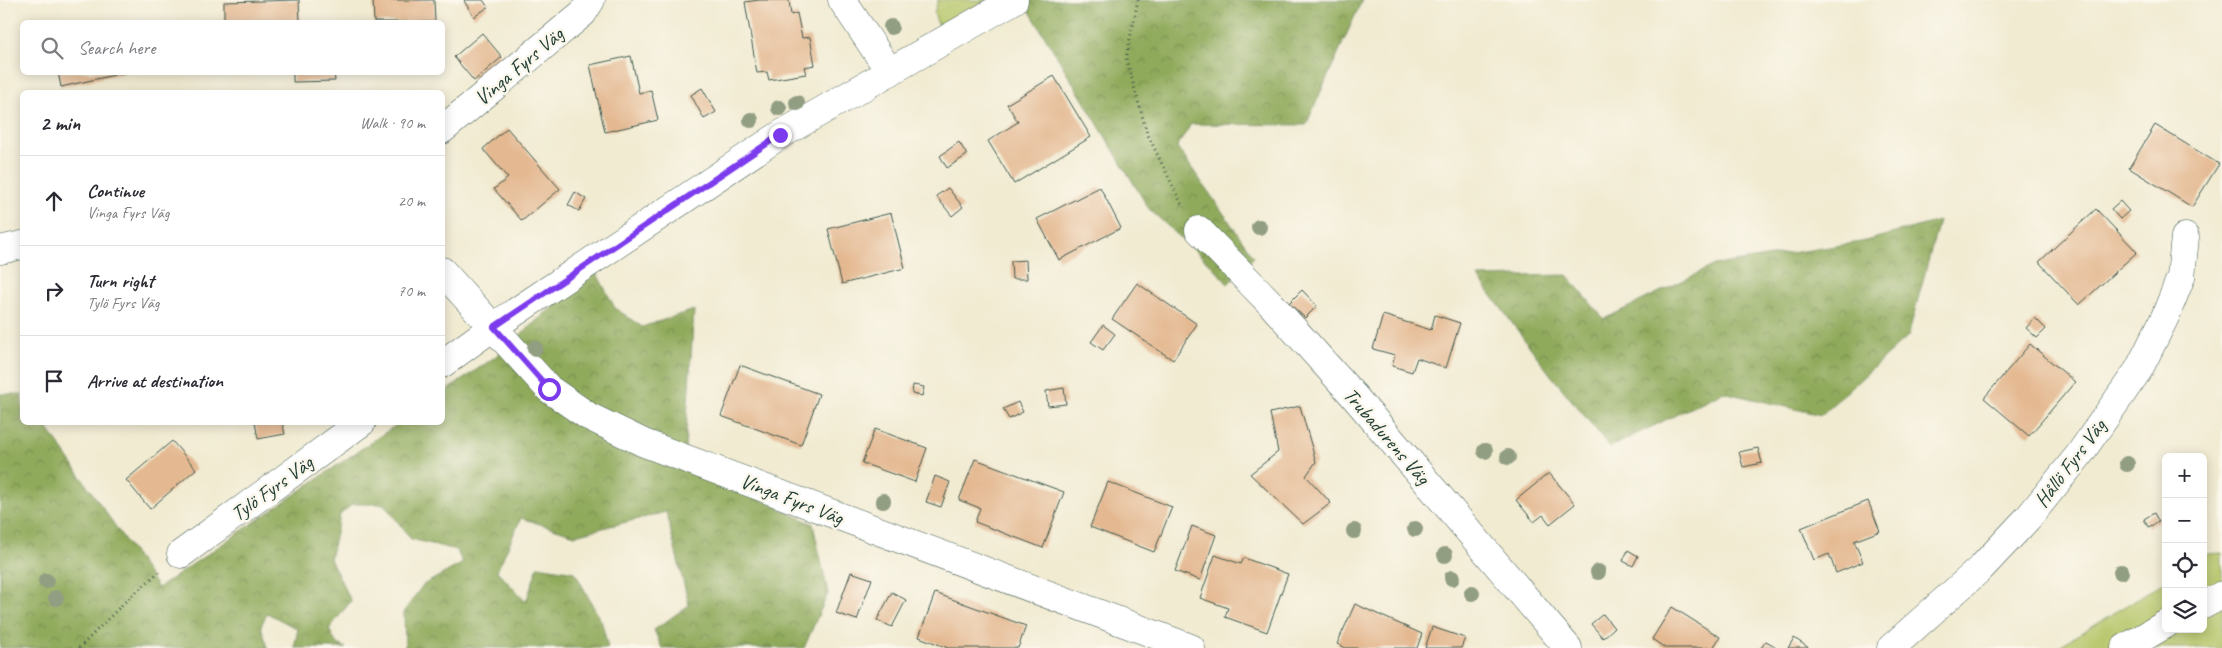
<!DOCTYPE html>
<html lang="en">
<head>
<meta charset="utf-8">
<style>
  body { margin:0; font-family:Caveat,sans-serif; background:#f2f2f3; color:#2b2b33 }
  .controls { position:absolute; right:15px; bottom:15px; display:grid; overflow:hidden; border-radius:8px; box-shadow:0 2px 12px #0003 }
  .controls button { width:45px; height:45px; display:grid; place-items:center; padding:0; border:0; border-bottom:1px solid #e1e1e2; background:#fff; color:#2b2b33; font:25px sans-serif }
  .stop { position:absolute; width:15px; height:15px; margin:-11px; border:4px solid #7c3aed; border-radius:50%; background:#fff }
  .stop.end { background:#7c3aed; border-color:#fff; box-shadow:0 1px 5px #0008 }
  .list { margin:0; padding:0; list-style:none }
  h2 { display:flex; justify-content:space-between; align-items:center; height:65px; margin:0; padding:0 20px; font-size:21px }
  h2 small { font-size:16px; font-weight:400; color:#7c7c81 }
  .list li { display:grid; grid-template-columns:32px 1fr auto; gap:15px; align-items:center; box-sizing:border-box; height:90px; padding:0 20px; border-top:1px solid #e1e1e2 }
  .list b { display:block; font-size:19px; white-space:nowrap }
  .list p { margin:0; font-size:16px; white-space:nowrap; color:#7c7c81 }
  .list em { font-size:16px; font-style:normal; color:#7c7c81 }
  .icon { flex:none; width:28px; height:28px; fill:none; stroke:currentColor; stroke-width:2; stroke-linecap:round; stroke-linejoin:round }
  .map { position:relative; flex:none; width:2222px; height:648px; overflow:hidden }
  .search { position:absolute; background:#fff; box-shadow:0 2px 12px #0003; left:20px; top:20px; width:425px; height:55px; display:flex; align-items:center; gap:12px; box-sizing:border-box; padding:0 18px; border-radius:8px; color:#7c7c81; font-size:19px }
  .panel { position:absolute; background:#fff; box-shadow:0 2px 12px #0003; left:20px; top:90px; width:425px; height:335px; border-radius:8px }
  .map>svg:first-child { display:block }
  .grass { fill:#b5c568; stroke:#6a814e }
  .forest { fill:url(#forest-crowns); stroke:#587448 }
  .building { fill:#e4b992 }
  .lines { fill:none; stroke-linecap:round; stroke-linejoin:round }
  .minor-casing { stroke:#3e574c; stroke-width:29 }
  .path { stroke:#3e574c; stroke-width:3; stroke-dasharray:1 4; stroke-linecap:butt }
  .minor { stroke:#fff; stroke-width:28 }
  .tree { fill:#929e82 }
  .route { stroke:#7c3aed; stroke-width:6 }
  .labels { text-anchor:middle; stroke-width:5; stroke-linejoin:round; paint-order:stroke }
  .street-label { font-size:21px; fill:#1f3d34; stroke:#fbf7ec }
</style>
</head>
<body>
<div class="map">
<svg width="2222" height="648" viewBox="0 0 2222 648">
  <defs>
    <pattern id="forest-crowns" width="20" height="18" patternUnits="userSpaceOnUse" patternTransform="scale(1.25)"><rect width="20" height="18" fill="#90aa5c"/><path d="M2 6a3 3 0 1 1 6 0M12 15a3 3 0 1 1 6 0" fill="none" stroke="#758c4d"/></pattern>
  </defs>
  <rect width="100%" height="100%" fill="#fbf7ec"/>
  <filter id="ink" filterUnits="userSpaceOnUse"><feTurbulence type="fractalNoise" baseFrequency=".02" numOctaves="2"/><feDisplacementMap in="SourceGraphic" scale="10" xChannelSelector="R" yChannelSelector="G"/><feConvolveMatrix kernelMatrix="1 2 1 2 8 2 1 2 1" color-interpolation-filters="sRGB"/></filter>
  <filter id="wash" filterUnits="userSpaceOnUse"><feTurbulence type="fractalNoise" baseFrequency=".0096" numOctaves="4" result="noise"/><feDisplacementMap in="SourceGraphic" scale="20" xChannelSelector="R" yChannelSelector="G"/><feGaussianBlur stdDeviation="1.12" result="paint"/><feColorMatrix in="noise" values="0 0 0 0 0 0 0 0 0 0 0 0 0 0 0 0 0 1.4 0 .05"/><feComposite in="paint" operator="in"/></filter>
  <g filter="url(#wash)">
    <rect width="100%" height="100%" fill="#f1ebd2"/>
    <g class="grass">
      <polygon points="938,0 987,0 939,28 934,13"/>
      <polygon points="2222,553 2222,648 2056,648 2166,581 2166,629 2203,629 2203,558 2209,554"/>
    </g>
    <g class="forest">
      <polygon points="1023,0 1362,0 1306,125 1191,124 1177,147 1254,257 1228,284 1212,266 1149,209"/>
      <polygon points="1939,221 1908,336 1821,415 1723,392 1610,447 1550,374 1478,277 1567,275 1604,319 1715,265 1861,242"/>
      <polygon points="595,270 615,308 642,327 694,310 684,464 813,524 828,593 804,648 662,648 654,630 689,605 666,512 575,535 521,518 497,571 526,602 538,566 575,572 602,623 608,648 405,648 404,611 423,585 463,563 456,550 411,539 384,504 352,504 340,515 330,559 351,601 329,629 336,643 346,648 294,648 298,629 267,613 261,626 268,648 0,648 0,394 22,394 22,422 44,423 158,588 399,423 442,422 443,393 495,357"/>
    </g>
    <g id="blocks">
      <g class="building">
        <polygon points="299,0 300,22 224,22 224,2"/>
        <polygon points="373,0 434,0 435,22 374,22"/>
        <polygon points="465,0 483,0 488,7 474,17 464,1"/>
        <polygon points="759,0 789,0 791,15 797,13 802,38 810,37 815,65 804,67 806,74 769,80 767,72 757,73 745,2"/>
        <polygon points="482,33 502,57 474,81 454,57"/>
        <polygon points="631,56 639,93 651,90 658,120 605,132 590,65"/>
        <polygon points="58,72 123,72 123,73 61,87"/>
        <polygon points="293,72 334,72 335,81 293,82"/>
        <polygon points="1054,76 1091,137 1014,184 988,141 1018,122 1007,104"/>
        <polygon points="702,88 716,112 704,119 691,95"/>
        <polygon points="2155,125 2219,164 2192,207 2129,168"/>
        <polygon points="507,128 560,189 522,221 494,189 508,178 483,149"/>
        <polygon points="959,142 967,155 947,168 940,156"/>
        <polygon points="1100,187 1121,228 1059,260 1037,219"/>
        <polygon points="948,188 963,207 952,216 936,196"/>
        <polygon points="575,192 586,199 579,211 568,205"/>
        <polygon points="2120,201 2129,211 2120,219 2111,209"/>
        <polygon points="2096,209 2137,252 2079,305 2039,262"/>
        <polygon points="891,213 905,268 842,284 828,229"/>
        <polygon points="1026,260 1027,279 1012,279 1011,261"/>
        <polygon points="1137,283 1197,324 1173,360 1112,319"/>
        <polygon points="1302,290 1317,306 1305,318 1289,303"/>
        <polygon points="1383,315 1431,330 1435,315 1460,323 1446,368 1417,358 1412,372 1392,366 1395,355 1373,349"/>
        <polygon points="2035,318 2046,329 2037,338 2026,328"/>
        <polygon points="1103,325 1115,334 1103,350 1091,342"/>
        <polygon points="2030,344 2075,382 2029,436 1984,398"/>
        <polygon points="740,365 819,394 801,445 721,416"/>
        <polygon points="913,385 924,387 922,396 912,394"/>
        <polygon points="1064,388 1066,404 1048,406 1046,391"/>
        <polygon points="1018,402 1023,412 1009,419 1003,409"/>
        <polygon points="1300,406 1316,462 1306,476 1331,503 1303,524 1250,474 1278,452 1270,413"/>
        <polygon points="255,422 282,422 285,434 258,439"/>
        <polygon points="875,429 927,448 915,482 862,463"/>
        <polygon points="172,441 196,469 150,509 126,480"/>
        <polygon points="1758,448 1762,463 1743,467 1739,452"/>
        <polygon points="975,459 1064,492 1043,548 975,522 980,508 959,500"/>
        <polygon points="1549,473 1575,504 1550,524 1543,515 1534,522 1516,500"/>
        <polygon points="935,476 950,482 941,507 926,502"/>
        <polygon points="1108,482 1172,507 1154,552 1090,527"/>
        <polygon points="1868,501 1880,531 1854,541 1863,562 1836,573 1829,554 1814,560 1801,528"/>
        <polygon points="2154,513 2159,522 2148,527 2144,519"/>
        <polygon points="1192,526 1216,535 1200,580 1175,571"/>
        <polygon points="1628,550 1638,556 1633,566 1623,561"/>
        <polygon points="1215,555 1241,564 1244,558 1288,574 1267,632 1225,617 1228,608 1200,598"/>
        <polygon points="851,572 872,579 857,620 836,613"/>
        <polygon points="892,592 906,600 892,627 877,620"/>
        <polygon points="935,593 1026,626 1018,648 948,648 919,637"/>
        <polygon points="1355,604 1422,634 1417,648 1346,648 1337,644"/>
        <polygon points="1672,607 1720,637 1713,648 1665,648 1652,639"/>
        <polygon points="1603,614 1614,628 1603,638 1591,624"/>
        <polygon points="1432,627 1465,638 1461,648 1425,648"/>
        <polygon points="1794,638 1809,648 1788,648"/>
        <polygon points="1766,641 1775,646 1774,648 1761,648"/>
      </g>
    </g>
  </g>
  <g filter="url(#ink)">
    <use href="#blocks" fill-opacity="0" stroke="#3e574c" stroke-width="1"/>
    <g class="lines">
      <defs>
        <g id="minor">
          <polyline points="842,0 890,72"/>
          <polyline points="442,130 583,13 591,0"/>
          <polyline points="1199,230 1272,305 1353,395 1568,648"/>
          <polyline points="0,250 22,245"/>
          <polyline points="442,271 549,389 588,416 644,443 1191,648"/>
          <polyline points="442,364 493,327 780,135 1014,0"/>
          <polyline points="181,554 362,422"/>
          <polyline points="2203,605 2222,595"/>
          <polyline points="1891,648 1981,568 2028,518 2079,455 2139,369 2165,317 2181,277 2185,237"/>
          <polyline points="2125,648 2166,624"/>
        </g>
      </defs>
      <use href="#minor" class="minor-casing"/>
      <g class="path">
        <polyline points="1138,0 1126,58 1147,133 1183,207"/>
        <polyline points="79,648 126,601 159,572"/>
      </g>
      <use href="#minor" class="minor"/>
    </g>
    <g class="tree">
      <circle cx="891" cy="27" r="8"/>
      <circle cx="797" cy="103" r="8"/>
      <circle cx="779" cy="108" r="8"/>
      <circle cx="751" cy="120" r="8"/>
      <circle cx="1259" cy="227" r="8"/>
      <circle cx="535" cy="348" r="8"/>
      <circle cx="1485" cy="451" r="8"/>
      <circle cx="1508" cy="457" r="8"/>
      <circle cx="2127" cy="464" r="8"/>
      <circle cx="883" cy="501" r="8"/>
      <circle cx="1415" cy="529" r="8"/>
      <circle cx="1354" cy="531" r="8"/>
      <circle cx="1445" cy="555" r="8"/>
      <circle cx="1598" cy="572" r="8"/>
      <circle cx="2121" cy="572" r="8"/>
      <circle cx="1452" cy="578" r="8"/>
      <circle cx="46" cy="581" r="8"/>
      <circle cx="1472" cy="593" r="8"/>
      <circle cx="56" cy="598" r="8"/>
    </g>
  </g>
  <g class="lines" filter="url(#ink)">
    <polyline class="route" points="549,389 494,327 780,135"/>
  </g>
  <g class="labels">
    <g class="street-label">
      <text transform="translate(519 66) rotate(-40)" y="7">Vinga Fyrs Väg</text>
      <text transform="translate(1387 436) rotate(49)" y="7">Trubadurens Väg</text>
      <text transform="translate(2070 463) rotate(-53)" y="7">Hållö Fyrs Väg</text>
      <text transform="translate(272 488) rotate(-36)" y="7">Tylö Fyrs Väg</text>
      <text transform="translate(792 499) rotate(21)" y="7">Vinga Fyrs Väg</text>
    </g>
  </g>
</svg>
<div class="controls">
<button>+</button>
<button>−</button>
<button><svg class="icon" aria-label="locate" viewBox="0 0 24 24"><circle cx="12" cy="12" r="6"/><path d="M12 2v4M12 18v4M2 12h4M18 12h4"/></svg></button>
<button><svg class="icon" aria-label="layers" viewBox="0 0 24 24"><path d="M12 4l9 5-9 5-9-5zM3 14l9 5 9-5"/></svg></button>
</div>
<div class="stop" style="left:549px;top:389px"></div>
<div class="stop end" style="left:780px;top:135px"></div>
<div class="search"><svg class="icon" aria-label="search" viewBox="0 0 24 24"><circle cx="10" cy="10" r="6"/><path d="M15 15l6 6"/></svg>Search here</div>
<section class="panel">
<h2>2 min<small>Walk · 90 m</small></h2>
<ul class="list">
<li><svg class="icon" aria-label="ahead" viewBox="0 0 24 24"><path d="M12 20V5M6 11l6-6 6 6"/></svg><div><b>Continue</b><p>Vinga Fyrs Väg</p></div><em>20 m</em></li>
<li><svg class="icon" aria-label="right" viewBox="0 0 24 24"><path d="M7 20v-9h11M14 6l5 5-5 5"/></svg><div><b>Turn right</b><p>Tylö Fyrs Väg</p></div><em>70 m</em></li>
<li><svg class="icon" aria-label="arrive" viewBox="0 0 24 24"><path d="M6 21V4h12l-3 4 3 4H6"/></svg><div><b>Arrive at destination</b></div></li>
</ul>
</section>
</div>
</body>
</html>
